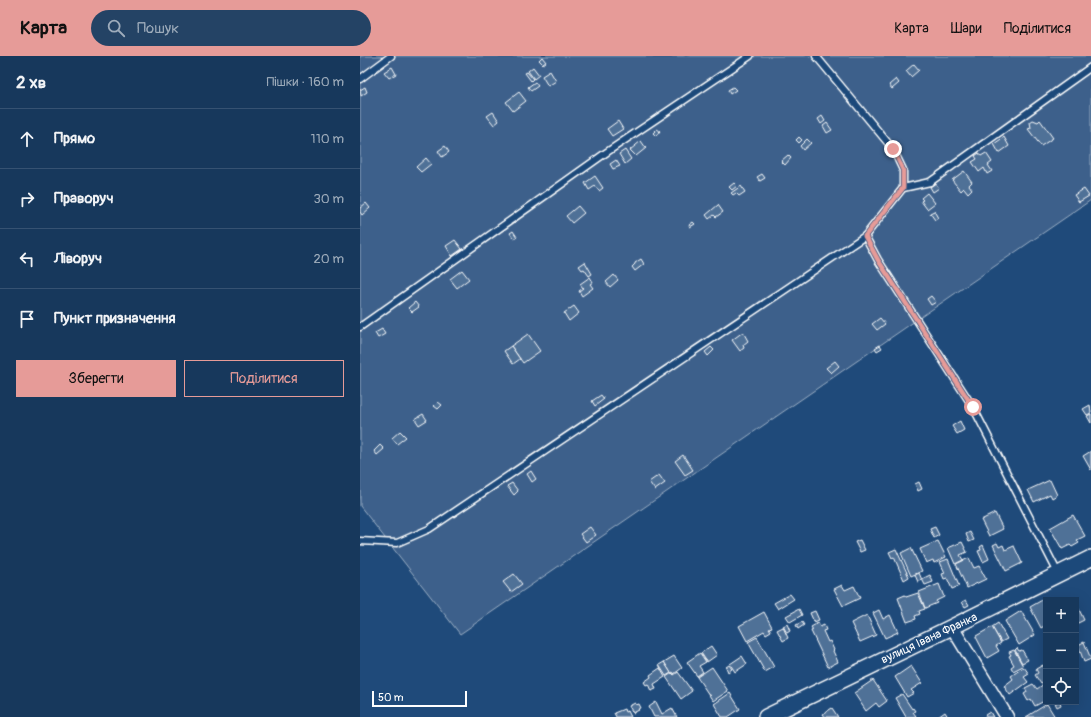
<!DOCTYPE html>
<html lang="uk">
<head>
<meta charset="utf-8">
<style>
  body { margin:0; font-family:Pangolin,sans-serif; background:#244365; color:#f1f3f6 }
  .controls { position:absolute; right:12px; bottom:12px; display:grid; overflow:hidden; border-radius:0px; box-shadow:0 4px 16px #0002 }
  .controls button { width:36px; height:36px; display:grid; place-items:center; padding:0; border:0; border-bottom:1px solid #365272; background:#17385c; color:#f1f3f6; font:20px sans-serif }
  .scale { position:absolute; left:12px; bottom:10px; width:95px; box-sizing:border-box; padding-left:4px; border:2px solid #fff; border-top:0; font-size:11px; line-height:14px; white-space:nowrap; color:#fff; -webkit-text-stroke:3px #1f4a7a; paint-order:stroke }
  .stop { position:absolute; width:12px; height:12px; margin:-9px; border:3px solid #e69b98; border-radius:50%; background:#fff }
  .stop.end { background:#e69b98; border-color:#fff; box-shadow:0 1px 4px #0008 }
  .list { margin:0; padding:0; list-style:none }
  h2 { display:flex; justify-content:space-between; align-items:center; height:52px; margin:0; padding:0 16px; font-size:17px }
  h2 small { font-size:13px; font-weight:400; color:#9eacbb }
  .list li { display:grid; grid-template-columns:26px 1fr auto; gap:12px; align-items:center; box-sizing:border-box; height:60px; padding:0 16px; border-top:1px solid #365272 }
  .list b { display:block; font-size:15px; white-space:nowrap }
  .list em { font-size:13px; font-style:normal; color:#9eacbb }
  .actions { display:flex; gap:8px; padding:12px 16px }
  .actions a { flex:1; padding:9px 0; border:1px solid #e69b98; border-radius:0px; text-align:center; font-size:14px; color:#e69b98 }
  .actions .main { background:#e69b98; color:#111 }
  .icon { flex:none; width:22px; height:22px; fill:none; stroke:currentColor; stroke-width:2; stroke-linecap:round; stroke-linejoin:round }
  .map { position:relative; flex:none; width:731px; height:661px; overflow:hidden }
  header { display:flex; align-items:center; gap:24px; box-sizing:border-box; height:56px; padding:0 20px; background:#e69b98; color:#111 }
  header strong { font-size:19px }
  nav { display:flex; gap:22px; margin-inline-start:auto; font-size:14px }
  .search { width:280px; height:36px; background:#244365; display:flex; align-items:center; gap:10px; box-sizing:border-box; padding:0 14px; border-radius:22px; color:#9eacbb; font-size:15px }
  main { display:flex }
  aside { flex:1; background:#17385c }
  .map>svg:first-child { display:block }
  .green { fill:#3c618b; stroke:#9eb0c5 }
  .building { fill:#507197; stroke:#fff }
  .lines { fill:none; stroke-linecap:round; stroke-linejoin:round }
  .service-casing { stroke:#fff; stroke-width:9 }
  .minor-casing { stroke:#fff; stroke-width:15 }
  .tertiary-casing { stroke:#fff; stroke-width:18 }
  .service { stroke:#1f4a7a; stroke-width:6 }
  .minor { stroke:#1f4a7a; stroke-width:12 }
  .tertiary { stroke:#1f4a7a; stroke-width:15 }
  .route { stroke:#e69b98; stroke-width:5 }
  .labels { text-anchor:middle; stroke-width:3.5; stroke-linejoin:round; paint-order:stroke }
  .street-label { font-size:12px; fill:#fff; stroke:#1f4a7a }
</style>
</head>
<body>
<header>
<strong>Карта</strong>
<div class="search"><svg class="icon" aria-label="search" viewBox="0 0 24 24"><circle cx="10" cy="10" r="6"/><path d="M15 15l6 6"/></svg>Пошук</div>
<nav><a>Карта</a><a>Шари</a><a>Поділитися</a></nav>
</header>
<main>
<aside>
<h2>2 хв<small>Пішки · 160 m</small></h2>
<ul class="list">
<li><svg class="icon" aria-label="ahead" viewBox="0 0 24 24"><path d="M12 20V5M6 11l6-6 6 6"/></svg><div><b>Прямо</b></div><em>110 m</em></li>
<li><svg class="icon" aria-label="right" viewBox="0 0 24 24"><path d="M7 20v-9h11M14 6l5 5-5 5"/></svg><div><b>Праворуч</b></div><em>30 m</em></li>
<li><svg class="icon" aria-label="left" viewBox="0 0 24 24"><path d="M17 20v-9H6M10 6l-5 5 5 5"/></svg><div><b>Ліворуч</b></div><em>20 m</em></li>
<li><svg class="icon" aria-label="arrive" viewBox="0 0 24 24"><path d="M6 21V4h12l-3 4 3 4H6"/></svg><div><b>Пункт призначення</b></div></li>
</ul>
<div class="actions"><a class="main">Зберегти</a><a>Поділитися</a></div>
</aside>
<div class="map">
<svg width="731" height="661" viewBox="0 0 731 661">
  <rect width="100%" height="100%" fill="#1f4a7a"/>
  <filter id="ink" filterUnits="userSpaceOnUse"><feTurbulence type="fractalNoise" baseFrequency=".025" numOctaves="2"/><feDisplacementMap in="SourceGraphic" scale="8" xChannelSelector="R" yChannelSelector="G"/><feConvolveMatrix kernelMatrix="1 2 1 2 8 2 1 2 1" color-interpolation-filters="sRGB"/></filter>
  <g filter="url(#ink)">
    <polygon class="green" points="0,0 731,0 731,144 100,578 0,450"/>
    <g class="building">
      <polygon points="182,1 186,6 183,8 179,4"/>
      <polygon points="554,8 559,14 551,21 546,15"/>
      <polygon points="32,11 36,18 29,22 24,16"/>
      <polygon points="173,11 179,19 174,23 168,15"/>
      <polygon points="190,15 196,25 188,30 182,20"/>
      <polygon points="167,16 173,23 171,25 165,17"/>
      <polygon points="536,23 539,27 532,33 529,29"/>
      <polygon points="175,26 178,30 171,35 168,31"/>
      <polygon points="5,31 7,36 1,40 0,34"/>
      <polygon points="373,31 376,34 370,38 368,34"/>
      <polygon points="159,36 166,45 153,55 146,46"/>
      <polygon points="133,56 139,65 134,69 127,60"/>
      <polygon points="462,60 465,65 461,68 458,63"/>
      <polygon points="673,64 678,66 680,64 693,82 681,90 668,73 671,72 670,66"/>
      <polygon points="258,65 263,73 252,80 247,73"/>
      <polygon points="467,67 472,74 467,77 463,70"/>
      <polygon points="297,73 300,75 296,80 293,77"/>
      <polygon points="439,81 442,84 439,87 436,84"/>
      <polygon points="644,81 649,90 639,97 634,88"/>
      <polygon points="447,83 451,87 443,94 440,90"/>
      <polygon points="281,85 286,92 276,100 270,94"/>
      <polygon points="85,90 89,96 82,101 78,95"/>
      <polygon points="265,94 271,103 265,108 259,98"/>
      <polygon points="619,97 621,100 626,97 632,106 628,109 632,115 627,118 624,112 619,116 612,106 617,103 615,100"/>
      <polygon points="428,99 431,102 425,109 421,105"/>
      <polygon points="66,102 71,108 61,116 56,111"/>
      <polygon points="256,104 260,110 253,113 250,108"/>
      <polygon points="604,115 612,126 609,129 612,133 608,137 604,132 601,135 592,124"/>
      <polygon points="402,118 405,122 400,125 397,121"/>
      <polygon points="235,120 243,132 239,135 235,130 229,134 225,127"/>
      <polygon points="374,127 377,130 372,134 369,131"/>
      <polygon points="575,127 579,132 573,136 570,131"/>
      <polygon points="381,130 385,136 379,140 376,137 373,139 371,137"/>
      <polygon points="724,133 729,140 719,146 714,139"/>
      <polygon points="567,137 575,147 567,153 561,145 563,144 561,142"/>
      <polygon points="6,147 10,152 2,159 0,156 0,152"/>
      <polygon points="358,149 363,156 356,161 354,159 349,163 346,159"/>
      <polygon points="218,150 224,157 212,167 206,160"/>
      <polygon points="574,155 578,162 575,164 570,157"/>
      <polygon points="333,166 335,168 330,171 329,169"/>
      <polygon points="153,175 157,181 154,183 150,177"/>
      <polygon points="95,184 102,193 92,200 86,190"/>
      <polygon points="281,203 284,208 275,215 272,211 275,208 275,207"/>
      <polygon points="225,206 232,218 229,220 224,213 222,214 219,210"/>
      <polygon points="102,214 109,223 97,232 90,223"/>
      <polygon points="254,219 258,224 250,231 246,226"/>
      <polygon points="230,221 233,226 230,228 233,232 222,240 219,235 223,232 220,228"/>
      <polygon points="571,240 576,246 571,249 567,243"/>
      <polygon points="55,246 59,251 52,256 48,252"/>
      <polygon points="214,250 219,257 209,265 204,257"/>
      <polygon points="520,262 525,268 517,274 512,268"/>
      <polygon points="22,273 25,278 18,282 15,277"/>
      <polygon points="383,276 388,285 383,289 384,292 380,295 372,284"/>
      <polygon points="168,278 180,295 163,307 151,290"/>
      <polygon points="520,289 522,292 517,295 515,292"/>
      <polygon points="151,290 160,303 153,308 144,295"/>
      <polygon points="351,291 354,294 348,300 345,296"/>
      <polygon points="475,305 479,310 471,317 466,312"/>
      <polygon points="241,339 244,343 235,350 232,345"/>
      <polygon points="78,346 82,349 78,353 74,350"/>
      <polygon points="730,349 731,357 727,359 723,353"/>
      <polygon points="63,358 67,364 59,369 55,363"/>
      <polygon points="731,358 731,367 727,360"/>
      <polygon points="600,365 604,374 597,378 592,370"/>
      <polygon points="40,375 46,381 37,388 32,382"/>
      <polygon points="20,389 24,393 17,399 14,395"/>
      <polygon points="731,395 731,414 723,400"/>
      <polygon points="323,399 333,414 325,419 315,405"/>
      <polygon points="171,415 176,423 172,426 167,418"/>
      <polygon points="299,419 305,427 295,434 289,426"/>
      <polygon points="690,424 697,439 692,442 690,438 674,446 668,434"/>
      <polygon points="559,426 562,433 558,435 555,428"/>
      <polygon points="152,427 158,435 154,439 147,430"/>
      <polygon points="635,457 643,473 629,480 621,464"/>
      <polygon points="713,459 725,480 717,484 719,487 712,491 710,489 702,493 690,472"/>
      <polygon points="230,471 236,479 226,486 220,478"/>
      <polygon points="575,471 579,479 574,482 570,473"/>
      <polygon points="610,476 614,484 609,486 606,478"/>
      <polygon points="500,484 505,494 500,496 495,486"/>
      <polygon points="578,485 586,501 574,507 573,504 566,507 560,493"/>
      <polygon points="602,486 607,496 600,499 603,504 595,508 588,492"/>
      <polygon points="637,487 639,491 643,489 645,494 654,490 662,507 646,515 633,489"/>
      <polygon points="623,489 629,503 623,506 618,495 621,494 620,491"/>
      <polygon points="551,492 562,515 551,520 541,497"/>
      <polygon points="536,493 549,521 544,524 534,501 532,502 529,496"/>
      <polygon points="609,502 614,512 619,510 626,523 607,532 596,508"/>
      <polygon points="588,503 599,530 592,533 587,522 584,523 582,518 585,517 580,506"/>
      <polygon points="559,517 562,524 558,526 555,519"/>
      <polygon points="154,518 162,528 151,536 143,526"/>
      <polygon points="570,519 573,526 565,529 562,523"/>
      <polygon points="579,528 584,541 576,545 577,547 565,552 559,536"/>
      <polygon points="482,529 485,534 494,530 500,542 483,550 474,533"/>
      <polygon points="558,537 565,553 559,555 560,558 555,560 556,563 547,566 538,542 545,539 546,541"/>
      <polygon points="430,538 434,543 418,553 414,547"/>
      <polygon points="684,543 686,547 686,569 681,572 670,551"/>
      <polygon points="606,544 609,549 605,551 602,546"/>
      <polygon points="716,547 724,564 716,568"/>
      <polygon points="439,553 442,559 430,566 426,560"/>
      <polygon points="519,554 523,563 530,559 538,576 525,582 513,557"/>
      <polygon points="455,555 459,564 454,566 450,557"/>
      <polygon points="661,555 675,579 659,589 645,565"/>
      <polygon points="404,556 412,571 409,572 411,575 406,578 404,575 387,585 379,570"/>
      <polygon points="507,559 516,579 500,586 491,567"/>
      <polygon points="442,566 444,569 438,573 436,569"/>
      <polygon points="458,567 460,571 464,569 466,574 463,575 468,586 470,585 474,594 473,595 478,606 468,611 451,575 453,574 451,571"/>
      <polygon points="638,567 647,583 641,586 632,571"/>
      <polygon points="427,568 430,575 427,577 423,570"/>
      <polygon points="423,571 428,582 423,585 417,574"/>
      <polygon points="632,571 641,587 636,590 639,595 627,602 616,581 616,580"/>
      <polygon points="397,581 414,611 405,616 388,586"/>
      <polygon points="724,586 731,603 724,606 718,589"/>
      <polygon points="351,590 357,599 347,606 341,597"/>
      <polygon points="657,592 659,595 662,594 668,604 662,607 655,594"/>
      <polygon points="654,594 663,610 653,615 651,611 654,609 649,600 651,599 649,596"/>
      <polygon points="340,597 346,606 339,610 343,616 337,620 327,606"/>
      <polygon points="314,600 322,612 314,618 313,616 311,617 304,606"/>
      <polygon points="382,600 387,608 375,616 370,608"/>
      <polygon points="304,606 311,617 306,620 299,609"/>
      <polygon points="369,609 372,613 368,616 366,611"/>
      <polygon points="683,609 686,614 686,625 681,628 675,619 678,617 676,613"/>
      <polygon points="551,610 562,627 551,634 554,637 547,641 535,621"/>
      <polygon points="352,611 368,635 353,645 337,621"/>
      <polygon points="664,611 669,618 664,621 668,626 650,639 644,630 653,623 651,620"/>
      <polygon points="300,612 305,621 294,628 296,633 291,635 288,628 286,629 284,626 291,621 290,619"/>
      <polygon points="318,616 332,635 321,643 306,621 312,617 314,619"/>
      <polygon points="513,624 527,645 519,651 516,647 506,655 494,637"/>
      <polygon points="673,628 677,633 684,628 686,631 686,644 675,650 671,643 668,645 664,638 667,636 665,632"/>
      <polygon points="370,637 380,653 368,661 362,661 354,648"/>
      <polygon points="542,638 552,653 553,652 555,655 553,656 556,660 554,661 546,661 535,642"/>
      <polygon points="296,646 302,658 312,652 317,661 294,661 289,651"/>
      <polygon points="700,646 701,649 697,651 695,647"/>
      <polygon points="275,647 276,649 279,648 281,652 278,653 279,654 273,657 269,650"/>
      <polygon points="687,648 695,661 666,661"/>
      <polygon points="472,652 478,661 465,661 463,658"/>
      <polygon points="264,653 265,656 268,655 271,661 256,661 254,657"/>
      <polygon points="585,656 588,661 578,661"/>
      <polygon points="630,656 633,661 626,661 625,659"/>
    </g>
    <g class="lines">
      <defs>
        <g id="service">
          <polyline points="456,0 533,93 543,114 543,132 505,180 518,204 613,351 699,519"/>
          <polyline points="0,23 31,0"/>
          <polyline points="543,132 570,126 731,11"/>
          <polyline points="0,271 247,96 390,0"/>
          <polyline points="0,485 37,487 69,473 505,180"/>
        </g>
        <polyline id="minor" points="592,571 647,661"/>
        <polyline id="tertiary" points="406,661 592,571 731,502"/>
      </defs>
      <use href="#service" class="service-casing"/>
      <use href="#minor" class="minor-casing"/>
      <use href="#tertiary" class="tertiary-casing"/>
      <use href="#service" class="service"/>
      <use href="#minor" class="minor"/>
      <use href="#tertiary" class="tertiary"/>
    </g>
  </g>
  <g class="lines" filter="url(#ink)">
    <polyline class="route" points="533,93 543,114 543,132 505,180 518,204 613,351"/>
  </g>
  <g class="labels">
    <g class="street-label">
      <text transform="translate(569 582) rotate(-25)" y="4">вулиця Івана Франка</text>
    </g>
  </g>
</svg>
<div class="controls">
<button>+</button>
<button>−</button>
<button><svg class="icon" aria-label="locate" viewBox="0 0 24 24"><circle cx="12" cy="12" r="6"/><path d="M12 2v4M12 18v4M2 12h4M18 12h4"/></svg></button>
</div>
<div class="scale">50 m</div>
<div class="stop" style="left:613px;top:351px"></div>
<div class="stop end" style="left:533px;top:93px"></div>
</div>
</main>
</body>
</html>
